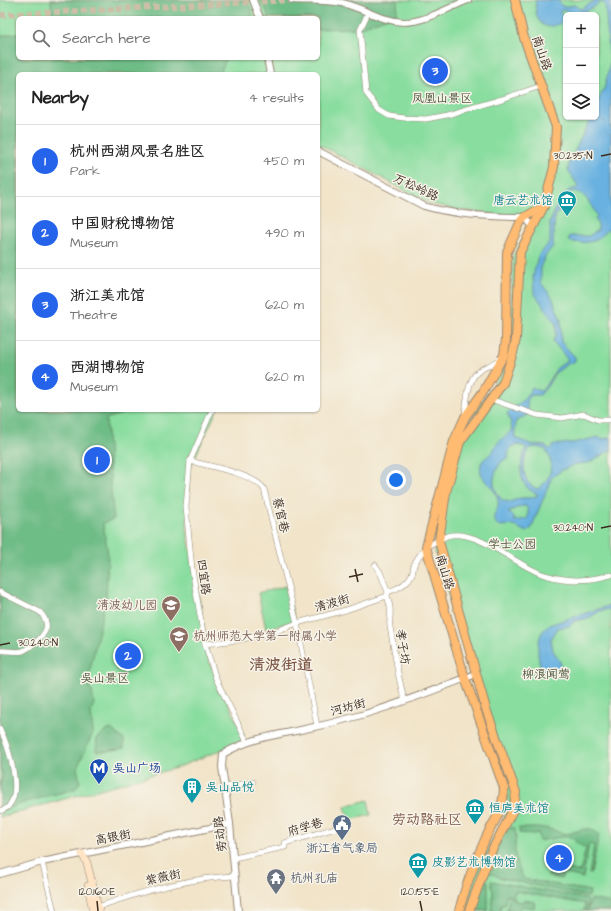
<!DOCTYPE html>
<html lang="en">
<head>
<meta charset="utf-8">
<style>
  body { margin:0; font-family:"Architects Daughter","LXGW WenKai TC",sans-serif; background:#f6f6f6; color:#222 }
  .controls { position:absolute; right:12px; top:12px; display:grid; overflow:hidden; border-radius:6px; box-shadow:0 1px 3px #0004 }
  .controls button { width:36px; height:36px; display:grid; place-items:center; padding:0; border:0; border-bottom:1px solid #e0e0e0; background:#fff; color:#222; font:20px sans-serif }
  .you { position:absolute; left:396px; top:480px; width:14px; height:14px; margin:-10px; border:3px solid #fff; border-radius:50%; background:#1a73e8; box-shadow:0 0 0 6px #1a73e833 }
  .badge { display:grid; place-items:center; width:26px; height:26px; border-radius:50%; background:#2563eb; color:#fff; font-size:13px; font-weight:700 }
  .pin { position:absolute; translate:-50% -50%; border:2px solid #fff; box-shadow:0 1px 4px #0006 }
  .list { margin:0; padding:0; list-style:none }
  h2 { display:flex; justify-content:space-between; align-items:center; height:52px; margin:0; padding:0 16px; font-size:17px }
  h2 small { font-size:13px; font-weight:400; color:#767676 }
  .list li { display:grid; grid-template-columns:26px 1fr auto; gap:12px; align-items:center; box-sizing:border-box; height:72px; padding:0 16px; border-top:1px solid #e0e0e0 }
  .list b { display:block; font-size:15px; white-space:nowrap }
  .list p { margin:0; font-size:13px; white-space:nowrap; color:#767676 }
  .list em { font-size:13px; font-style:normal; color:#767676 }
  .icon { flex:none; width:22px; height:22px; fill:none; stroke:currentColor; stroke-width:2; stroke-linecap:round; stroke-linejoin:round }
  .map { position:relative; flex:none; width:611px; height:911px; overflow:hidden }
  .search { position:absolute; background:#fff; box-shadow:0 1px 3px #0004; left:16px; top:16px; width:304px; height:44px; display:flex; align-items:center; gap:10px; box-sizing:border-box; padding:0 14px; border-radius:6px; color:#767676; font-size:15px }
  .panel { position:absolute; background:#fff; box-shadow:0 1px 3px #0004; left:16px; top:72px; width:304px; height:340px; border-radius:6px }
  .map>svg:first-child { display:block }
  .green { fill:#88dd9f; stroke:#62845e; fill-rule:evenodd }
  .forest { fill:#6ebc86; stroke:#547352 }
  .water { fill:#68b1e0; stroke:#526e7f; fill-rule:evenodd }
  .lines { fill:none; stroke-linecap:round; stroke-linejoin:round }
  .ferry { stroke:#4b5962; stroke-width:1; stroke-dasharray:5 4; stroke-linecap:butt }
  .tertiary-tunnel { stroke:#cdbfa7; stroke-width:6; stroke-dasharray:6 3; stroke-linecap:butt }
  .minor-casing { stroke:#968774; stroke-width:6 }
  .tertiary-casing { stroke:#968774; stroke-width:8 }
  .secondary-casing { stroke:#968774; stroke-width:8 }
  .primary-casing { stroke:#968774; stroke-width:10 }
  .minor { stroke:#fff; stroke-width:5 }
  .tertiary { stroke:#fff; stroke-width:6 }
  .secondary { stroke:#ffe4c6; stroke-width:7 }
  .primary { stroke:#febb71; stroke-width:8 }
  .ticks { fill:none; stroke:#3b2a1e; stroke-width:1.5 }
  .labels { text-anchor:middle; stroke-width:3; stroke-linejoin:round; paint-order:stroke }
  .street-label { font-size:12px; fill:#3b2a1e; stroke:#f7f3e8 }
  .park-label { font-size:12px; fill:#4e573e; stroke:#f7f3e8 }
  .culture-label { font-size:12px; fill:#0d838f; stroke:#f7f3e8; text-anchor:start }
  .education-label { font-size:12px; fill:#785e54; stroke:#f7f3e8; text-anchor:end }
  .transit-label { font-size:12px; fill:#164399; stroke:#f7f3e8; text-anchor:start }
  .service-label { font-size:12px; fill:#4e5e75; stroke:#f7f3e8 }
  .worship-label { font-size:12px; fill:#5b616d; stroke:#f7f3e8; text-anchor:start }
  .quarter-label { font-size:14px; fill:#7c5647; stroke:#f7f3e8 }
  .district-label { font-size:16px; font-weight:bold; fill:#7c5647; stroke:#f7f3e8 }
  .ticks-label { font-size:10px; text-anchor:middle; fill:#3b2a1e; stroke:#f7f3e8; stroke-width:3; stroke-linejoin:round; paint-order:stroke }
</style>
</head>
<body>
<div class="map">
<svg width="611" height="911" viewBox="0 0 611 911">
  <rect width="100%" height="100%" fill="#f7f3e8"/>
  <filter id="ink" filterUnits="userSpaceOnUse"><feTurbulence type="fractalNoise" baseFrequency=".025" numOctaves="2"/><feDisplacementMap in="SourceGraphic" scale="8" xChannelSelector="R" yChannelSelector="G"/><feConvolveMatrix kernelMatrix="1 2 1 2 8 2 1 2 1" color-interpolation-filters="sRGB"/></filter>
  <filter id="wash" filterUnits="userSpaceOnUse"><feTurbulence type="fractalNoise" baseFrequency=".012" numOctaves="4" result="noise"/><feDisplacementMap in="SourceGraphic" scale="16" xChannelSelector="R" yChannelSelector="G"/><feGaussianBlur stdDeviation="0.9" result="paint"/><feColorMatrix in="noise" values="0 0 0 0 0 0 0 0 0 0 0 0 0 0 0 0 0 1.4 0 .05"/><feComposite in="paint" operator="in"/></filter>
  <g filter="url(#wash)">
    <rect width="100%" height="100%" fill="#f1e4c9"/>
    <g class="green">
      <path d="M 0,0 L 611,0 L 611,911 L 463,911 L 482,856 L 504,822 L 508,801 L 506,777 L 435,553 L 434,529 L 455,447 L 506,364 L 510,350 L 513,255 L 538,217 L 498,215 L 459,210 L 431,204 L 318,144 L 318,74 L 18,74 L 18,410 L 217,410 L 189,470 L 187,529 L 210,664 L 244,736 L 241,742 L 176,768 L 0,817 ZM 566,15 L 596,15 L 596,117 L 566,117 ZM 18,18 L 318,18 L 318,58 L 18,58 Z"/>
      <polygon points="286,586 295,621 266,629 258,593"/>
      <polygon points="368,800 371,815 349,820 345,806"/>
    </g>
    <g class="forest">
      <polygon points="51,0 246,0 251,9 253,18 52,18"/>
      <polygon points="261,0 398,0 396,14 358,28 318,29 318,18 268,18 267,12"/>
      <path d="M 18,33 L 18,58 L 226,58 L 220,74 L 18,74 L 18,410 L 133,410 L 106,419 L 111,491 L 114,519 L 103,523 L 108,554 L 106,598 L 90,670 L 89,688 L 92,691 L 94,704 L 91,711 L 93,733 L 77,768 L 80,782 L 75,789 C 50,796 23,801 0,812 L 0,786 L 3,774 L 0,768 L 0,36 Z"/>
      <polygon points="111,729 124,740 124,748 107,751 96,751 97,739 106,731"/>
      <path d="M 507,827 L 514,828 C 518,835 514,844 515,851 C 516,861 519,871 524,879 L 590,891 L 589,897 L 501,878 L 488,872 L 489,864 Z"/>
      <polygon points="519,828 545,828 567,834 584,829 591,829 599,834 591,874 589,874 594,845 589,844 583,878 563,873 561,879 548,876 551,868 557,866 580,872 586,848 578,844 572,837 561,837 539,841 538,832 535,834 519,833"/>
      <polygon points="484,880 488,881 488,911 472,911"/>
      <polygon points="491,881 584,898 588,900 587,911 591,899 611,903 611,911 584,911 585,904 515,891 514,896 506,895 505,905 501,905 500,911 491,911 493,893"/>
      <polygon points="509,897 515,898 515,901 523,902 524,900 535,902 534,908 521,906 519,911 507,909"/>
    </g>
    <g class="water">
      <path d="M 536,0 L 558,0 L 563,7 L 574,5 L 581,9 L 596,0 L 611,0 L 611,233 L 608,229 C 605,232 602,236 599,238 C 592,244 576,243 568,241 L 570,236 L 589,236 L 598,230 L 598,225 L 595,219 L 597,216 C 591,206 584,188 570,192 C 566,200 564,210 555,215 L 553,246 L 546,255 L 541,265 L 541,283 L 552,297 L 561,320 L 561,342 L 575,357 L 575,361 L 566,365 L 554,374 L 548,385 L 540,395 L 530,395 C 525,402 529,407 527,415 L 516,421 C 516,427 514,432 515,438 L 530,444 L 545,446 L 550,449 L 554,445 L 578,442 L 597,437 L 604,439 L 611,437 L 611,450 L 588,463 L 576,464 L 562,470 L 552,477 L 531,529 L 526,532 L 513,525 L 498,526 C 488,513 500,513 498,501 C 496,484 477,482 481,464 C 483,458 488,457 491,453 C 494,451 494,448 496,445 C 507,431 518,436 507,413 C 517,406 527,399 532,387 L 537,390 L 541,391 L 544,388 L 557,368 L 568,360 L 553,341 L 556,335 L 556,323 L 534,293 L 533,276 L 538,256 L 550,242 L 550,222 L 560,199 L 569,190 L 577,188 L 578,186 L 568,170 L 569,163 L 591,117 L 596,117 L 596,106 L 605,86 L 610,63 L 605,4 L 601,2 L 599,2 C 595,9 582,12 574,14 L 565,10 L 560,11 L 563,19 C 561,23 560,24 556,25 C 540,32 533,14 536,0 ZM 517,445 L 524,446 L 526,448 C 519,466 517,486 537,494 L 537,496 L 528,498 L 520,498 L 515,500 L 509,502 L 502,500 C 499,496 496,492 495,488 C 491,479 497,467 503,460 L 508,459 L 509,450 L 511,447 ZM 535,447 L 545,449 C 555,462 552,479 538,489 C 520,484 522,460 530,448 ZM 523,506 L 526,506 L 528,510 L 528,517 L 526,519 L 514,521 L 514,516 L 509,513 L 509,511 Z"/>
      <path d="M 611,605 L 611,609 L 600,611 L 589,618 L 574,621 L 570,626 L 558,628 L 551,639 L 553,650 L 560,662 L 562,669 L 560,672 L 543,672 C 537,661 536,644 542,632 C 544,630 547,627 549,625 Z"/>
    </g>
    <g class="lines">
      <polyline class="ferry" points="596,113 611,128"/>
    </g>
  </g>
  <g filter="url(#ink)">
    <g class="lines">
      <polyline class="tertiary-tunnel" points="0,15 292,0"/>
      <defs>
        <g id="minor">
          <polyline points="368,13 360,30 366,93 379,110 389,116 404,118 426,119 447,115 502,99 541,86"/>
          <polyline points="490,399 537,415 562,418 584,414 598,420 611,420"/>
          <polyline points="212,410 190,461 186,507 192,569 205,644 216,679 247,742"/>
          <path d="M 465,414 C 467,401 467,379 480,370 C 486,366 493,365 499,359"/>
          <path d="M 190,461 C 208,466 255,474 264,489 L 297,623 L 317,726"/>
          <polyline points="375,565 380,572 388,592"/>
          <path d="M 0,592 L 40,612 C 51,624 47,632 36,642 C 32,645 28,649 23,651 C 15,653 7,650 0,651"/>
          <path d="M 387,596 C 388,600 390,604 390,608 C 391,614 389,621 390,627 C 395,652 397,676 405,701"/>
          <path d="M 205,644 L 238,640 L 274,632 L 297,623 L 346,610 L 387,596 L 388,592 C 397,589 408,583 412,574 C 413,572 413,568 414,565 C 415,562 423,550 426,547 C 427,546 445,537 447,536 C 477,527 517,567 545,575 C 568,582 588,581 611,575"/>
          <path d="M 0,729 C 8,745 22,789 10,804 C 8,808 4,810 0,811"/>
          <polyline points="226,787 253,782"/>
          <polyline points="234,858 285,847 285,843 339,827"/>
          <polyline points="42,862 54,911"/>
          <path d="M 98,907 C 142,891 187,878 234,876"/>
        </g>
        <g id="tertiary">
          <polyline points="253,0 260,18"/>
          <path d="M 292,0 C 308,1 326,0 342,3 C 363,8 381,21 404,22 C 425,22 448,8 468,0"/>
          <polyline points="267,58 270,74"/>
          <path d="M 318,151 L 424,206 C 454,215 494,217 525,217 L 533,227"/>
          <polyline points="0,874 42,862 230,824"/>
          <path d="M 238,911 L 230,824 L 222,767 L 223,754 C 247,740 269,736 296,731 C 316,727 337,722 358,716 C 398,705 437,689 476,674"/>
        </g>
        <g id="secondary">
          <polyline points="82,854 87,863 99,911"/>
          <polyline points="88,886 93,911"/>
        </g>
        <g id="primary">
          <path d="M 459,911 C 465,887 474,864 484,842 C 493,820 503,815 504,788 L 465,678 L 426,547 L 454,441 L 465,417 L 483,392 L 504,355 L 506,339 L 507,252 L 520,223 L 525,217 L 544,206"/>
          <polyline points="469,911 491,852 514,808 516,792 486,709 439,541 446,492 460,442 503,383 513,353 516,339 520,252 544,206 554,167 556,127 524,38 515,0"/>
        </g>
      </defs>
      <use href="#minor" class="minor-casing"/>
      <use href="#tertiary" class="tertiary-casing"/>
      <use href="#secondary" class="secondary-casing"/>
      <use href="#primary" class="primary-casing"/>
      <use href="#minor" class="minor"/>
      <use href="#tertiary" class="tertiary"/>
      <use href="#secondary" class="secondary"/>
      <use href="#primary" class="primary"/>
    </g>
  </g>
  <path class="ticks" d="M 601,156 L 611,154M 601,528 L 611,526M 355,569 L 358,582M 349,577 L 363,574M 0,645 L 10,643M 97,901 L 98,911M 420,901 L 422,911"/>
  <defs>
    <symbol id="museum-pin" viewBox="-11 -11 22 30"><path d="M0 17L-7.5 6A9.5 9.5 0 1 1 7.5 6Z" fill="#0f9aa8" stroke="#f7f3e8"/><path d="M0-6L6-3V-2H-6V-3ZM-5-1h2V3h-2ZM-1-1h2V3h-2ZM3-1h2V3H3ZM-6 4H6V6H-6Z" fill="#fff"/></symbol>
    <symbol id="school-pin" viewBox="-11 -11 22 30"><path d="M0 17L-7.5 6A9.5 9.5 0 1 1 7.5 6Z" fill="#8d6e63" stroke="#f7f3e8"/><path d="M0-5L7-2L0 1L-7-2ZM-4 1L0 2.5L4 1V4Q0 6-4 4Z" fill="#fff"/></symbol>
    <symbol id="metro-pin" viewBox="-11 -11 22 30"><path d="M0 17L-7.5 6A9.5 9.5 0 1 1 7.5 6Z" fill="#1a4fb4" stroke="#f7f3e8"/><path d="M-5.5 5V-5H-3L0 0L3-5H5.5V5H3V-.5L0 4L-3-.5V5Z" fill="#fff"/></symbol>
    <symbol id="building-pin" viewBox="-11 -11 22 30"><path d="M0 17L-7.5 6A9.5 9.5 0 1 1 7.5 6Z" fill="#0f9aa8" stroke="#f7f3e8"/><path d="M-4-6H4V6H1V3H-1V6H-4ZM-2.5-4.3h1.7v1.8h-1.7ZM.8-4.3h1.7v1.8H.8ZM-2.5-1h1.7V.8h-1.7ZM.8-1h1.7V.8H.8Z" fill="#fff"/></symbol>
    <symbol id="civic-pin" viewBox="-11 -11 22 30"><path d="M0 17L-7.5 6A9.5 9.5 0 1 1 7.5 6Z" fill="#5c6f8a" stroke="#f7f3e8"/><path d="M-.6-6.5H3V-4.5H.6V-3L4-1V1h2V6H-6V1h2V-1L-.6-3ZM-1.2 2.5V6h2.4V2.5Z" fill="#fff"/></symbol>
    <symbol id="temple-pin" viewBox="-11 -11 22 30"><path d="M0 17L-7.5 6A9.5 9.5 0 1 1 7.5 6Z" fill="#6b7280" stroke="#f7f3e8"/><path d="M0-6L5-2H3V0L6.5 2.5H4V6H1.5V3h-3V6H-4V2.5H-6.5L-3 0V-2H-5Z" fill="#fff"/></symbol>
  </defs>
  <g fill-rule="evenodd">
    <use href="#museum-pin" x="556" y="189" width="22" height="30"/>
    <use href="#school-pin" x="160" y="594" width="22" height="30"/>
    <use href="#school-pin" x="168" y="625" width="22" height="30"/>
    <use href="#metro-pin" x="88" y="757" width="22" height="30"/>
    <use href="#building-pin" x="181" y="776" width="22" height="30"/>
    <use href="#museum-pin" x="464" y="797" width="22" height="30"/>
    <use href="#civic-pin" x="331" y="813" width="22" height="30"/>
    <use href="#museum-pin" x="407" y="851" width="22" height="30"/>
    <use href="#temple-pin" x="265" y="867" width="22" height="30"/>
  </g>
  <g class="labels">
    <g class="street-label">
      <text transform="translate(542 53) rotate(71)" y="4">南山路</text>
      <text transform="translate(416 187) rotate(25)" y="4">万松岭路</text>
      <text transform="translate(281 515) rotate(77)" y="4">蔡官巷</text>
      <text transform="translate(445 572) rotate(73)" y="4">南山路</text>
      <text transform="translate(204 577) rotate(82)" y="4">四宜路</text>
      <text transform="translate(332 603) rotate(-16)" y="4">清波街</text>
      <text transform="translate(403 647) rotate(81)" y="4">孝子坊</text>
      <text transform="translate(348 707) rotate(-15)" y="4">河坊街</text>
      <text transform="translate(305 827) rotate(-17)" y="4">府学巷</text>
      <text transform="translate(220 834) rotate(-97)" y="4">劳动路</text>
      <text transform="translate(113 837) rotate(-11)" y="4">高银街</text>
      <text transform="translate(163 877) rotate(-12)" y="4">紫薇街</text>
    </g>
    <g class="park-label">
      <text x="442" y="102">凤凰山景区</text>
      <text x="512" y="548">学士公园</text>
      <text x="546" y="678">柳浪闻莺</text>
      <text x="105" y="682">吴山景区</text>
    </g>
    <g class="culture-label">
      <text x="553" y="204" text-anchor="end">唐云艺术馆</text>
      <text x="206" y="791">吴山品悦</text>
      <text x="489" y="812">恒庐美术馆</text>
      <text x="432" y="866">皮影艺术博物馆</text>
    </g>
    <g class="education-label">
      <text x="157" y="609">清波幼儿园</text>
      <text x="193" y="640" text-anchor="start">杭州师范大学第一附属小学</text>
    </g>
    <g class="transit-label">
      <text x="113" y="772">吴山广场</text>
    </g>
    <g class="service-label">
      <text x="342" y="852">浙江省气象局</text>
    </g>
    <g class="worship-label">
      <text x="290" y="882">杭州孔庙</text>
    </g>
    <g class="quarter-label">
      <text x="427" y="824">劳动路社区</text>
    </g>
    <g class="district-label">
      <text x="281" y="670">清波街道</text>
    </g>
  </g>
  <g class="ticks-label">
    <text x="573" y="159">30.235°N</text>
    <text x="573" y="531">30.240°N</text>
    <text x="38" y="646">30.240°N</text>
    <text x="97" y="895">120.160°E</text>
    <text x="420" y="895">120.155°E</text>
  </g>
</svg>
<div class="controls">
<button>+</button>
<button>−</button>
<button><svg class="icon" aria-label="layers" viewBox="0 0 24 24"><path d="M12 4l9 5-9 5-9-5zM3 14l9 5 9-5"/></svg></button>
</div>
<div class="you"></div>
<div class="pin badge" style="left:97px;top:460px">1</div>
<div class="pin badge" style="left:128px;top:656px">2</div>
<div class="pin badge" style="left:435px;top:71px">3</div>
<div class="pin badge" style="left:559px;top:858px">4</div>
<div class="search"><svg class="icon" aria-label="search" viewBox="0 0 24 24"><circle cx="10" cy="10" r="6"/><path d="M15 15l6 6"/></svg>Search here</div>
<section class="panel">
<h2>Nearby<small>4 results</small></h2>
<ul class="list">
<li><span class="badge">1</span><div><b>杭州西湖风景名胜区</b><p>Park</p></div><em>450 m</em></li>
<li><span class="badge">2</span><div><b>中国财税博物馆</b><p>Museum</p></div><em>490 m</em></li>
<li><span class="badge">3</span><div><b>浙江美术馆</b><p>Theatre</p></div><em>620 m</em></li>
<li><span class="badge">4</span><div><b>西湖博物馆</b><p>Museum</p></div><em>620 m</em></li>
</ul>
</section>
</div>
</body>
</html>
